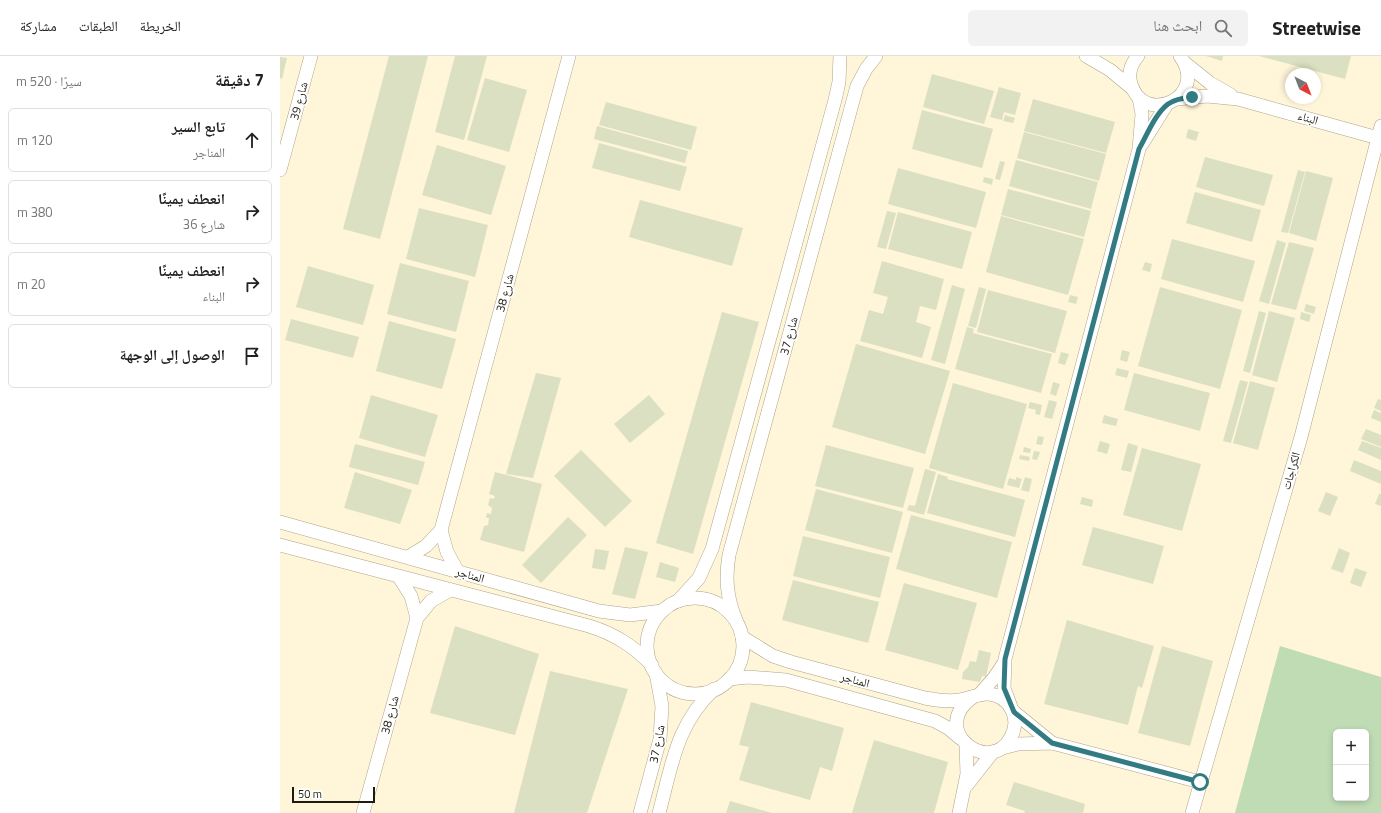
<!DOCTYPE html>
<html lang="ar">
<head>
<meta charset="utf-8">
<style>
  body { margin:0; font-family:"Titillium Web","Noto Naskh Arabic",sans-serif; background:#f2f2f2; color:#222; direction:rtl }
  .controls { position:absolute; right:12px; bottom:12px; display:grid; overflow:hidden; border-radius:6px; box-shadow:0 2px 6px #0003 }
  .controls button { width:36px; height:36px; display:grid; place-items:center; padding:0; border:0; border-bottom:1px solid #e0e0e0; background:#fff; color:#222; font:20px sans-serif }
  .compass { position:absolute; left:1005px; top:12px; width:36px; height:36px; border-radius:50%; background:#fff; box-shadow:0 2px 6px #0003; rotate:138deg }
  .scale { position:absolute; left:12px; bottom:10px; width:83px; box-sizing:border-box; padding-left:4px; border:2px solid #1f1b11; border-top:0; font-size:11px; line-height:14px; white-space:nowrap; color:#1f1b11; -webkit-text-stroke:3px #fff; paint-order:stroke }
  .stop { position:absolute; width:12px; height:12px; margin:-9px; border:3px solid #327b82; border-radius:50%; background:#fff }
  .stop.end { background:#327b82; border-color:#fff; box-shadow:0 1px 4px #0008 }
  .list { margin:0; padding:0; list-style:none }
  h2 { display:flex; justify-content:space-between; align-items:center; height:52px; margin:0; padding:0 16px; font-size:17px }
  h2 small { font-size:13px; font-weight:400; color:#767676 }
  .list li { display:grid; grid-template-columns:26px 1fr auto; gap:12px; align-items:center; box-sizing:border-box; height:64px; margin:0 8px 8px; padding:0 8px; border:1px solid #e0e0e0; border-radius:6px }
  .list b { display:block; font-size:15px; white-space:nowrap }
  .list p { margin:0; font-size:13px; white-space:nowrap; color:#767676 }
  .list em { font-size:13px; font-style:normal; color:#767676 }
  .icon { flex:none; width:22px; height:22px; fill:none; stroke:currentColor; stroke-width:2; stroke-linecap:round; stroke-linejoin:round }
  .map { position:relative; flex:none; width:1101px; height:757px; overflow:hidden; direction:ltr }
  header { display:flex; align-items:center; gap:24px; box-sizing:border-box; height:56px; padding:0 20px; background:#fff; border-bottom:1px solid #e0e0e0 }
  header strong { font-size:19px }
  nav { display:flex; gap:22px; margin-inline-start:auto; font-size:14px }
  .search { width:280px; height:36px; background:#f2f2f2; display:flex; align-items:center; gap:10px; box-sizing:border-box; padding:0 14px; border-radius:6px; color:#767676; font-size:15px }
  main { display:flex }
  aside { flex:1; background:#fff }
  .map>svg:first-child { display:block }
  .water { fill:#c0dcb5; fill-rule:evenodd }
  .building { fill:#dbe0c2 }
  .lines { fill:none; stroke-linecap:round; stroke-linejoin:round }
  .street-casing { stroke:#ada488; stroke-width:14 }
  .street { stroke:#fff; stroke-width:13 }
  .route { stroke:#327b82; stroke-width:5 }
  .labels { text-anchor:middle; stroke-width:3.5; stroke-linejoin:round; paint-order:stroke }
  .street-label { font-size:12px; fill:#1f1b11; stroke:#fff }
</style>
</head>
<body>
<header>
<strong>Streetwise</strong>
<div class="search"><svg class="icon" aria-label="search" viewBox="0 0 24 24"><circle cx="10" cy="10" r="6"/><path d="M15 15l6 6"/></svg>ابحث هنا</div>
<nav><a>الخريطة</a><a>الطبقات</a><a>مشاركة</a></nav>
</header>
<main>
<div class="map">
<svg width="1101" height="757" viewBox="0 0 1101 757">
  <rect width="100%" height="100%" fill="#fff5d8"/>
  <path class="water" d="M 1000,590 L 1101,621 L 1101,757 L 955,757 ZM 1056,676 L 1086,676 L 1086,742 L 1056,742 Z"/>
  <g class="building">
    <polygon points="109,0 148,0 100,183 63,173"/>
    <polygon points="175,0 207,0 184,84 155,76"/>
    <polygon points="926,0 943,0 942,5"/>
    <polygon points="979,0 1071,0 1065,23"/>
    <polygon points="0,1 7,2 2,23 0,22"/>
    <polygon points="652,18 714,35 704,68 643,51"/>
    <polygon points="205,22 247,34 229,96 187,84"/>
    <polygon points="719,31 741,37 735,59 724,56 722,64 710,61"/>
    <polygon points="753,43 835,66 826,97 744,75"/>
    <polygon points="326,46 417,71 411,94 319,69"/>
    <polygon points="642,54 713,73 702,112 632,93"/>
    <polygon points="725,59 735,62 733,67 723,65"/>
    <polygon points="317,70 408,95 405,107 314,83"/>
    <polygon points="908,73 919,76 916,85 906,82"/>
    <polygon points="744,76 826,98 819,125 737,102"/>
    <polygon points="319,87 407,111 400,135 312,112"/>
    <polygon points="157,89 226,110 211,159 142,139"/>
    <polygon points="925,101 993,119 984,150 916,131"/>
    <polygon points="736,104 818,126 811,153 729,130"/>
    <polygon points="720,105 725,106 720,124 715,123"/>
    <polygon points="618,112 706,136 696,172 608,148"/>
    <polygon points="1018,114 1025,116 1008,177 1001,176"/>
    <polygon points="1026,115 1053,122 1036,185 1009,177"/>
    <polygon points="704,121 713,123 712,129 703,126"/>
    <polygon points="728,133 811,155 804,181 721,159"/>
    <polygon points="915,136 981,154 972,186 906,167"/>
    <polygon points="360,144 463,172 452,210 349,181"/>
    <polygon points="139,152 208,169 195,221 126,203"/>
    <polygon points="607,155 616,157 606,193 597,191"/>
    <polygon points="618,156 692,176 682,213 608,193"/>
    <polygon points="721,160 804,183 788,239 706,216"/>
    <polygon points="892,183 975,205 963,246 881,223"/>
    <polygon points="997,184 1006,187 989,248 979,245"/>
    <polygon points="1009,186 1034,192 1016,254 991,248"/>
    <polygon points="602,205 664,223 656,254 640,250 636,266 651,271 642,302 580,285 589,254 603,258 608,241 593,237"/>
    <polygon points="865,206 872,208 870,216 862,214"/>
    <polygon points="120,207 189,225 176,276 107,258"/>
    <polygon points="28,210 94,229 83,269 16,251"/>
    <polygon points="672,229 685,233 665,308 651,304"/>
    <polygon points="699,231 706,233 696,272 688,270"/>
    <polygon points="880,231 962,254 940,333 858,310"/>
    <polygon points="708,234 787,255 775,297 697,276"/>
    <polygon points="790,239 798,241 796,248 788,246"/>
    <polygon points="1026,248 1036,251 1034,258 1024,255"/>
    <polygon points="979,255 986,257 970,317 963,315"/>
    <polygon points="989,255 1015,262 997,326 972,319"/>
    <polygon points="442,256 479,266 413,498 376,487"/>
    <polygon points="1021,256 1031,259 1029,266 1020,263"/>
    <polygon points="11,263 79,281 73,302 5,284"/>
    <polygon points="109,265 176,283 162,333 96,315"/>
    <polygon points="687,271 694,273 693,277 772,298 761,337 675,313"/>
    <polygon points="576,288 670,315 645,398 552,371"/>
    <polygon points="842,294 850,296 847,306 840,304"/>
    <polygon points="781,296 789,298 785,309 778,307"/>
    <polygon points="837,312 849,315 847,322 835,319"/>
    <polygon points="256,317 281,322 253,422 226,418"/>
    <polygon points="854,317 930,337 920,375 844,354"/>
    <polygon points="960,324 968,326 951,387 943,385"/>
    <polygon points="970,325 995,332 978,394 953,387"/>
    <polygon points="773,326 780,328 776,340 770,338"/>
    <polygon points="673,327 747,348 723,433 649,412"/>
    <polygon points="91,339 158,359 145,401 79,382"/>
    <polygon points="369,339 385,358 350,387 334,368"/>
    <polygon points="1098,343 1101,344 1101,355 1094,352"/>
    <polygon points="769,344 777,346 772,363 764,361"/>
    <polygon points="750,346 762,349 760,359 755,358 756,354 748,352"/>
    <polygon points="1094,354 1101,357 1101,366 1091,362"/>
    <polygon points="824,359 838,363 836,370 822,367"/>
    <polygon points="1086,373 1101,379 1101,391 1081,383"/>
    <polygon points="758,380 764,381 762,389 756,388"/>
    <polygon points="820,385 830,388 827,398 817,395"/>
    <polygon points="1082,385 1101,392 1101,404 1078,394"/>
    <polygon points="848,387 858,390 851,416 841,414"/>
    <polygon points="75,388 145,406 138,429 69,411"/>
    <polygon points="546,389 634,412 623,452 535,430"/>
    <polygon points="744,391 751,393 750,397 743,396"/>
    <polygon points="862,392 921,408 902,475 843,459"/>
    <polygon points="301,394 352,445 325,471 274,420"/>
    <polygon points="754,395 760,396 757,404 752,403"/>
    <polygon points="740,399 750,401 749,405 739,403"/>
    <polygon points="1074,404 1101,415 1101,428 1070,415"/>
    <polygon points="645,413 656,416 644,459 627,454 629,449 635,450"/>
    <polygon points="75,416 132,434 120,468 64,452"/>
    <polygon points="215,416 262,428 244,496 200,484 204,470 208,469 209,462 206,462 207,457 211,458 212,452 208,449 210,442 214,443 215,440 209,438"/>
    <polygon points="658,418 668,421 667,423 745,444 735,481 647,457"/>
    <polygon points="736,421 742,423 739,432 727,429 729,422 736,424"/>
    <polygon points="745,421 752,423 749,436 741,434"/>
    <polygon points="536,433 623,456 612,497 525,474"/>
    <polygon points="1046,436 1058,441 1050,460 1038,455"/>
    <polygon points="1099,438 1101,438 1101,450 1095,448"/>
    <polygon points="802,441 813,444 812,451 800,448"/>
    <polygon points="631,459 732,486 717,542 616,513"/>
    <polygon points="288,461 307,479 261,527 242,509"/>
    <polygon points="813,471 884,490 873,528 802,509"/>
    <polygon points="523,480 610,501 600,542 513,520"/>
    <polygon points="345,491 368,496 355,543 332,538"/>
    <polygon points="1059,492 1070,497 1063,517 1051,513"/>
    <polygon points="315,493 329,495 325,514 312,512"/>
    <polygon points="380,506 399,512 395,526 376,521"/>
    <polygon points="1075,512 1087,516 1081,531 1070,527"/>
    <polygon points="513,524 599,546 588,587 502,564"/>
    <polygon points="624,527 697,547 678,614 605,594"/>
    <polygon points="787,564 874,590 862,632 858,630 848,669 764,648"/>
    <polygon points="175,570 259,598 235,679 150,657"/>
    <polygon points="882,590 933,605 910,690 858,677"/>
    <polygon points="699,594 711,597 706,621 702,620 700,626 682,623 683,616 688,611 690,605 696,606"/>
    <polygon points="270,615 348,633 307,757 234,757"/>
    <polygon points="471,646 564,672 552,715 540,711 530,744 459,724 469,691 459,689"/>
    <polygon points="594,684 668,706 654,757 572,757"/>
    <polygon points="734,726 805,748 803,757 744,757 745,755 726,749"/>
    <polygon points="450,745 492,757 446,757"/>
  </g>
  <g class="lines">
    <defs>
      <g id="street">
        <polyline points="806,0 830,14 853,33"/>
        <path d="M 858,0 C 851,8 848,18 851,28 C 864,71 930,41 900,0"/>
        <polyline points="905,7 930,27 951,39"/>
        <polyline points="897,43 927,40 958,43 1098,82"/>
        <polyline points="862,88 887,48"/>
        <polyline points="0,114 31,0"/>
        <polyline points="0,466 319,555 350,559 382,555"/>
        <polyline points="161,474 167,496 178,516"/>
        <path d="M 0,489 L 309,570 C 335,578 353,590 372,609"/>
        <polyline points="128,501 146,490 161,474 289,0"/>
        <polyline points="119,521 131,540 137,562"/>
        <circle cx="415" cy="590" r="48"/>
        <polyline points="398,545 419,522 432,493 555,44 559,26 560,0"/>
        <path d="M 456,564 C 447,542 445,523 449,499 L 577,30 L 586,13 L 596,0"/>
        <path d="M 462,581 L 493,600 L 511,606 L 645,642 C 656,644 667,646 679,644 C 688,643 699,637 709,638 C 730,640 741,663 731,681 C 710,722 647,673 693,641"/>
        <polyline points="449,623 468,621 506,624 655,665 668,672 680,682"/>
        <polyline points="699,639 714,622 724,607"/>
        <polyline points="731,651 724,632 725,603 859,93 862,58 859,42"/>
        <polyline points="734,656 772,687"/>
        <polyline points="722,692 738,688 772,687 920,726"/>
        <polyline points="687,729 713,696"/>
        <polyline points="83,757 137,562 151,545 170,534"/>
        <polyline points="360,757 380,683 382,650 376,617"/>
        <path d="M 379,757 C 392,709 396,669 434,633"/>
        <polyline points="679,757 687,718 686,689"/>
        <polyline points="912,757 1021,381 1101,70"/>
      </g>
    </defs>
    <use href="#street" class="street-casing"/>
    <use href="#street" class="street"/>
  </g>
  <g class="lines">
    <path class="route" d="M 912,41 C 904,42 895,43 888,48 C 875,58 867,79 859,93 L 725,603 L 724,632 L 734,656 L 772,687 L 920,726"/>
  </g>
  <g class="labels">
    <g class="street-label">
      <text transform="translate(19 45) rotate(-75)" y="4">شارع 39</text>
      <text transform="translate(1028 62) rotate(16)" y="4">البناء</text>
      <text transform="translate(225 237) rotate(-75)" y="4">شارع 38</text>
      <text transform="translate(509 280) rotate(-75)" y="4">شارع 37</text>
      <text transform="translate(1011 415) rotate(-74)" y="4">الكراجات</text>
      <text transform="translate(190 519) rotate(16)" y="4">المناجر</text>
      <text transform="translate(575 624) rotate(15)" y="4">المناجر</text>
      <text transform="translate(110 659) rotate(-75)" y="4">شارع 38</text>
      <text transform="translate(377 688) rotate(-79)" y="4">شارع 37</text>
    </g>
  </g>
</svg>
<div class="controls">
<button>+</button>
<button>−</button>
</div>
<svg class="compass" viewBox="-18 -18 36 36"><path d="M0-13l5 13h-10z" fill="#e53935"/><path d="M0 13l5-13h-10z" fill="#767676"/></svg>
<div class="scale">50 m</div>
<div class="stop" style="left:920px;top:726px"></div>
<div class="stop end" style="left:912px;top:41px"></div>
</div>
<aside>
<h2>7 دقيقة<small>سيرًا · 520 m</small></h2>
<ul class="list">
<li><svg class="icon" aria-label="ahead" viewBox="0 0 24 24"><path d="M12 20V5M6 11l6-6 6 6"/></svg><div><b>تابع السير</b><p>المناجر</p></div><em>120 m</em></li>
<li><svg class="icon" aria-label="right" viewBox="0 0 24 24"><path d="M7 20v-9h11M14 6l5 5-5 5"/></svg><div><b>انعطف يمينًا</b><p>شارع 36</p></div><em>380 m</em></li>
<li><svg class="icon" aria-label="right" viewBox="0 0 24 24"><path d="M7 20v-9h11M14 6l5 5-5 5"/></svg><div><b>انعطف يمينًا</b><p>البناء</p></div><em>20 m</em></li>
<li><svg class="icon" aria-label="arrive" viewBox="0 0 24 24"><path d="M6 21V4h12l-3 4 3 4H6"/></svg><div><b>الوصول إلى الوجهة</b></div></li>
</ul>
</aside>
</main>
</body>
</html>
